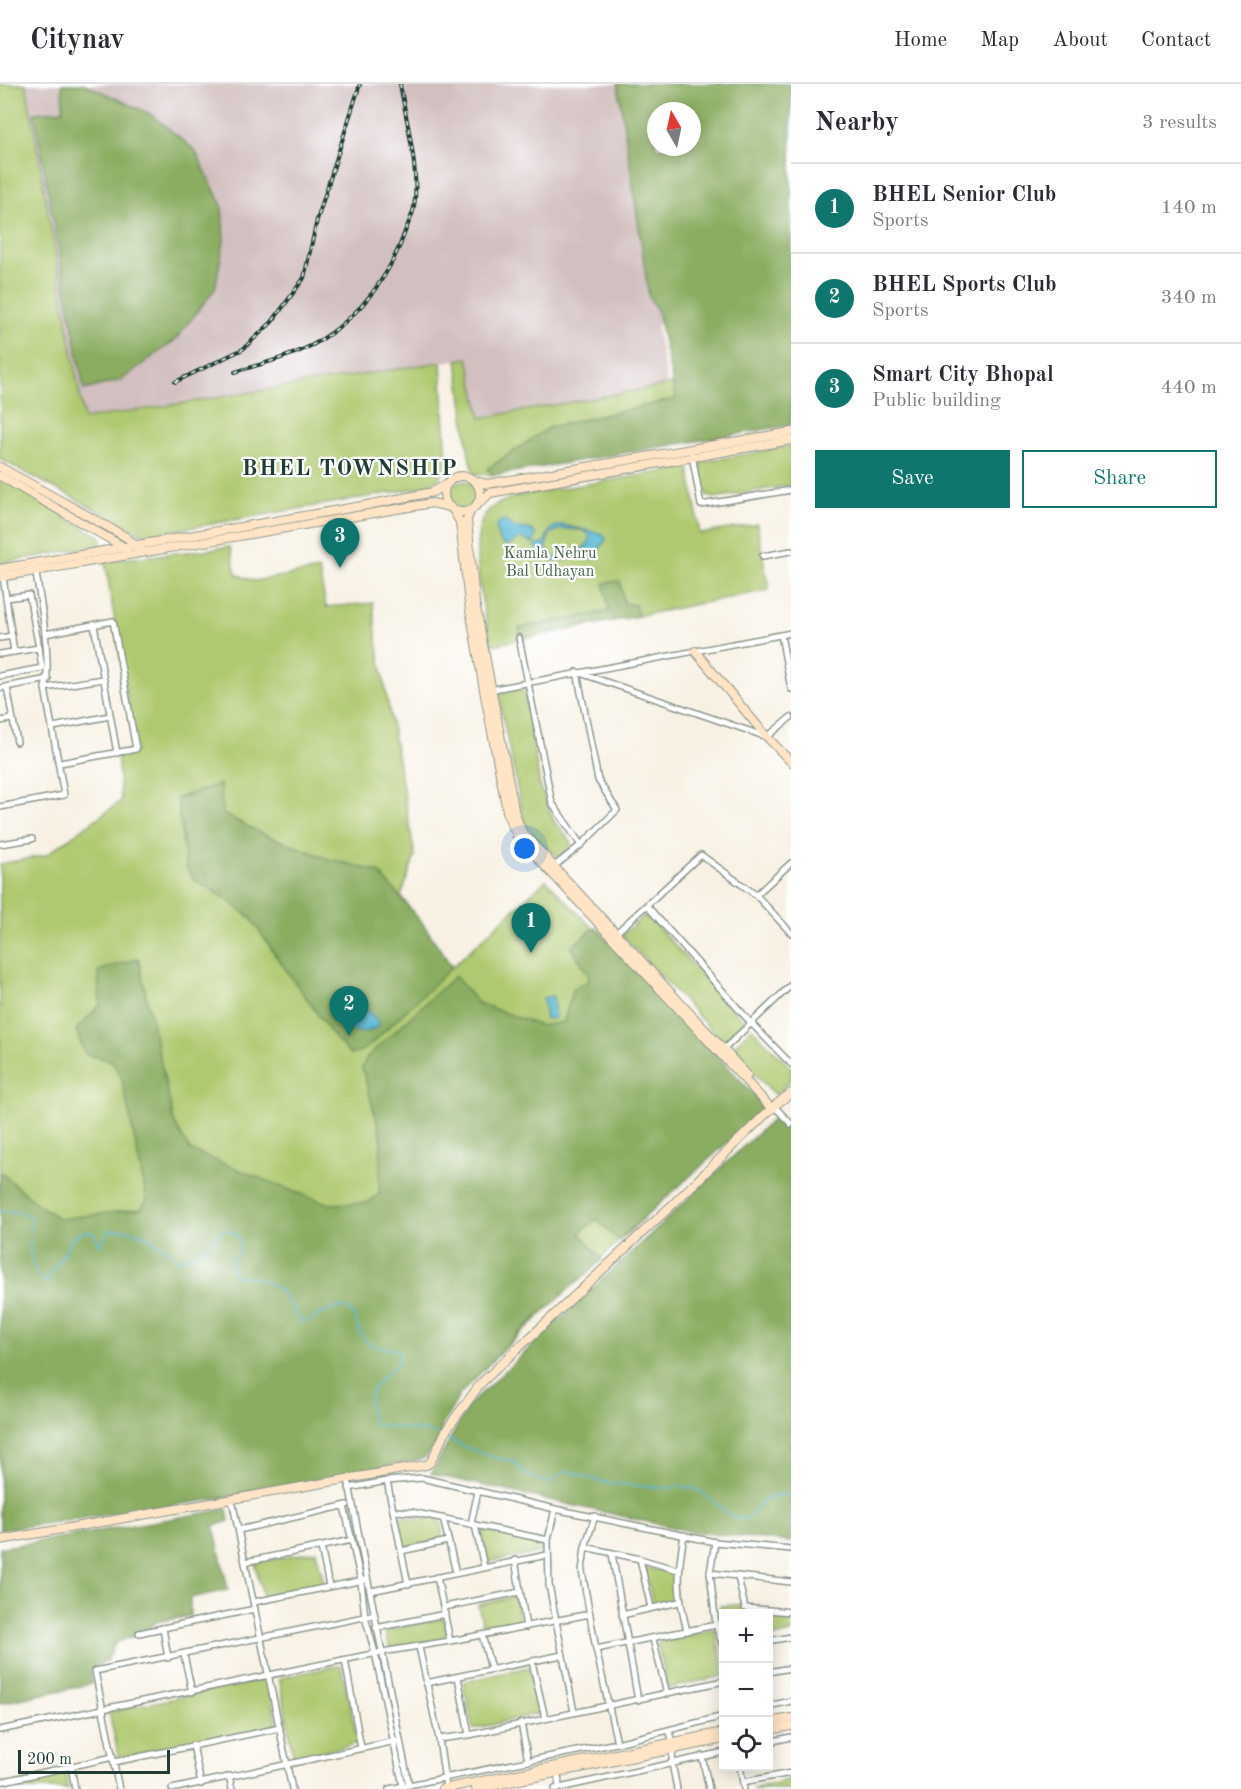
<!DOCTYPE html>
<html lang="en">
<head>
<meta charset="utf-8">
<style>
  body { margin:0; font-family:"Old Standard TT",serif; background:#f7f7f7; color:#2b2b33 }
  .controls { position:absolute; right:18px; bottom:18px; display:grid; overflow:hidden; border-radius:0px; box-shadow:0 3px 15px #0003 }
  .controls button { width:54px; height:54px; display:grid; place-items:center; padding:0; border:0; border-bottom:2px solid #e1e1e2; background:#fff; color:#2b2b33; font:30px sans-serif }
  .compass { position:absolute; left:647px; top:18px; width:54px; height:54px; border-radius:50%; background:#fff; box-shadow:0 3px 15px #0003; rotate:351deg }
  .scale { position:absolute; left:18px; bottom:15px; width:152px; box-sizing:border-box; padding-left:6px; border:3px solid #1f3d34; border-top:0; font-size:16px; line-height:21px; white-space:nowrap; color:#1f3d34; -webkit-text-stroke:4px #fff; paint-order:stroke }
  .you { position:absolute; left:525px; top:765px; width:21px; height:21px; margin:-15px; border:4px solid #fff; border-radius:50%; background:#1a73e8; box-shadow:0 0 0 9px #1a73e833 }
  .badge { display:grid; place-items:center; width:39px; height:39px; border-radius:50%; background:#0f766e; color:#fff; font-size:20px; font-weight:700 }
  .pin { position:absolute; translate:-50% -50px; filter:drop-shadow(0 2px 3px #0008) }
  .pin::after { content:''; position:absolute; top:32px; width:21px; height:18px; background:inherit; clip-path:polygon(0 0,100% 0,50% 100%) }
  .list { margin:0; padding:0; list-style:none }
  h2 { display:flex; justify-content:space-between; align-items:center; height:78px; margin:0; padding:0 24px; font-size:26px }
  h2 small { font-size:20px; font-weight:400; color:#7c7c81 }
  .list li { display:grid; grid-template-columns:39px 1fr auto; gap:18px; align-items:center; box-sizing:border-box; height:90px; padding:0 24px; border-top:2px solid #e1e1e2 }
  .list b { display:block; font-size:22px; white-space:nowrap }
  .list p { margin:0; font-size:20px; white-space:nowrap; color:#7c7c81 }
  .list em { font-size:20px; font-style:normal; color:#7c7c81 }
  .actions { display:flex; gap:12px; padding:18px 24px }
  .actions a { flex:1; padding:14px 0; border:2px solid #0f766e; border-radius:0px; text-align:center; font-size:21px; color:#0f766e }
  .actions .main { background:#0f766e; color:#fff }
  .icon { flex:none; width:33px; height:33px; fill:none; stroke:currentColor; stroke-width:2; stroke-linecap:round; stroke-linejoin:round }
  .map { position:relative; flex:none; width:791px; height:1705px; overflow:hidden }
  header { display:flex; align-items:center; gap:36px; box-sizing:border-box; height:84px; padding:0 30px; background:#fff; border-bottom:2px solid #e1e1e2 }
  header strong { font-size:28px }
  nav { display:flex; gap:33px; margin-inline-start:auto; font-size:21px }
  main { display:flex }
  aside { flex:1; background:#fff }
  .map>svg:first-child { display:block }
  .industrial { fill:#d2bfbf; fill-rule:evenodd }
  .green { fill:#afc96f; stroke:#678352; stroke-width:1.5 }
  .forest { fill:#8bad62; stroke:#55754b; stroke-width:1.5; fill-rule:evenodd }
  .water { fill:#55b7d4; stroke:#3a7a84; stroke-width:1.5; fill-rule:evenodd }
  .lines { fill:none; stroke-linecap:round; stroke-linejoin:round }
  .stream { stroke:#55b7d4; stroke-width:1.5 }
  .street-casing { stroke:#8c978c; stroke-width:8 }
  .secondary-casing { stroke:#8c978c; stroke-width:10 }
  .street { stroke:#fff; stroke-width:5 }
  .secondary { stroke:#ffe4c6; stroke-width:8 }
  .rail-casing { stroke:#1f3d34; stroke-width:4 }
  .rail { stroke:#fff; stroke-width:1.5; stroke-dasharray:4.5; stroke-linecap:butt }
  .labels { text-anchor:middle; stroke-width:4.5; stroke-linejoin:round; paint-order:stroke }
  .park-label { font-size:16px; fill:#436043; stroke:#fff }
  .district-label { font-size:22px; font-weight:bold; letter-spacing:1.5px; fill:#1f3d34; stroke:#fff }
</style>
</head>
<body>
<header>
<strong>Citynav</strong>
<nav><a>Home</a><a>Map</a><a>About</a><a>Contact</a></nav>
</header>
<main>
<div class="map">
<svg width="791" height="1705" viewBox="0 0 791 1705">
  <rect width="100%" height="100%" fill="#fff"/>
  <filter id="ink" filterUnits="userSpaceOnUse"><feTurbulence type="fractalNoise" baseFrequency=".0167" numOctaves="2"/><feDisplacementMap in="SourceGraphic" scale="12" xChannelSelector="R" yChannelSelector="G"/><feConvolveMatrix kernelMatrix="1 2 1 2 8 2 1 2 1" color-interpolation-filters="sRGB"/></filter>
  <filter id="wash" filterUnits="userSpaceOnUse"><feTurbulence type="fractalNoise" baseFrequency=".008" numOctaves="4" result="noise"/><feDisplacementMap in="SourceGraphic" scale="24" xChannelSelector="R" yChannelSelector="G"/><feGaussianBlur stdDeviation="1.35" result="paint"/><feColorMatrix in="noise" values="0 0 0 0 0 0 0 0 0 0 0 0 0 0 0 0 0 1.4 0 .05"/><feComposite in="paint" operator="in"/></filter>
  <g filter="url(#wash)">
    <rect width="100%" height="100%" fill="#f8f1e3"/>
    <path class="industrial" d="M 26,0 L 791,0 L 791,217 L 656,241 L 668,302 L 481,334 L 468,274 L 84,335 ZM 656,27 L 692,27 L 692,63 L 656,63 Z"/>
    <g class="green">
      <path d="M 0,0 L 26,0 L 84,335 L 441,278 L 447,377 C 444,395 434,399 418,404 L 153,450 L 142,450 L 0,375 Z"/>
      <polygon points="468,274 481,334 673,300 676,315 550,343 487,385 495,391 474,390 469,372 457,276"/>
      <polygon points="791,362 791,401 714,414 707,411 702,399 701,378"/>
      <path d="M 689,383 L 700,450 L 757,440 L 769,506 L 491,561 C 485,530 464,449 489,426 C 498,418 510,414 522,411 Z"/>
      <polygon points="0,394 65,430 64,434 100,452 102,456 100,461 0,479"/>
      <circle cx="463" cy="411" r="14"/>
      <polygon points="230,463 236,490 254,497 319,486 326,523 373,519 377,558 415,772 401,812 452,883 546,796 764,1021 441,1325 52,1161 0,1109 0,780 46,771 121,717 117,671 136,668 105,477"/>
      <polygon points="524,604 540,702 554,737 571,757 571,763 559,773 557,773 534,752 524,738 498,610"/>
      <polygon points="646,830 745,938 725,956 719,954 622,851"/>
      <polygon points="752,944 791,984 791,995 776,1011 734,970 735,961"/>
      <polygon points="398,1433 438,1436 442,1441 442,1455 404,1464"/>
      <polygon points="480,1445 545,1460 543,1468 488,1478"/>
      <polygon points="316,1467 324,1499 263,1513 255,1479"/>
      <polygon points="644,1484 674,1488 675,1515 653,1520"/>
      <polygon points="515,1512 520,1538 484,1545 478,1521"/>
      <polygon points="739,1521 750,1529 724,1530 723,1542 720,1522"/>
      <polygon points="769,1531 791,1532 791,1549 769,1554"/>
      <polygon points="444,1534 448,1553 390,1565 385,1547"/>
      <polygon points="715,1545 723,1579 723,1592 668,1604 657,1559"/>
      <polygon points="341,1581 358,1659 294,1675 279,1594"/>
      <polygon points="529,1583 540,1629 473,1645 463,1598"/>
      <polygon points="266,1595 278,1641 119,1674 109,1628"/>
      <polygon points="64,1686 68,1705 20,1705 19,1698"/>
      <polygon points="791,1695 791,1705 753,1705"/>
    </g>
    <g class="forest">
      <polygon points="62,0 85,0 150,30 195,66 222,122 224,157 215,205 175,256 121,296 84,306 34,29 63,26"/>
      <path d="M 618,0 L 791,0 L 791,341 L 495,391 L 487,385 L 550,343 L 676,315 L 657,226 L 649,213 ZM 656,27 L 692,27 L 692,63 L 656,63 Z"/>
      <polygon points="620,497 624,519 635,521 638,532 521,555 519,544 609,527 604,499"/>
      <polygon points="220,700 223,730 263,750 326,774 379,788 423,840 452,883 369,962 357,969 350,970 334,953 274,869 251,834 225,814 193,795 186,783 177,714"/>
      <polygon points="596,843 764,1021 758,1031 618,1157 597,1135 580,1149 602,1176 520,1248 460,1310 442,1342 437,1359 423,1375 218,1415 0,1446 0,1088 35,1118 59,1135 141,1125 147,1116 122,995 112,977 85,970 76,946 100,921 98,887 138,874 174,1038 190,1066 295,1108 330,1120 367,1119 379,1110 381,1051 362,984 367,973 455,892 478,919 541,942 564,938 573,904 588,898 589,891 571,863"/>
      <polygon points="776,1032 791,1047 791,1458 689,1447 431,1390 469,1321"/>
      <polygon points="227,1425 229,1437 214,1442 228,1506 190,1514 190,1532 156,1538 147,1547 115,1559 107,1577 91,1586 92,1600 0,1619 0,1464"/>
    </g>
    <g class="water">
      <path d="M 503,436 C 508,438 512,443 517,444 C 527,446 529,442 536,451 L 533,459 L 519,454 L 508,462 C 498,460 495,449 497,440 Z"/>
      <path d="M 562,441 L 603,450 L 606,455 L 595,472 L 590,475 C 586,474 581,472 576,473 C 567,474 557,481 548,475 C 543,471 540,466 534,462 L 536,460 L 541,461 C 552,452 543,444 562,441 ZM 565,445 L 581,446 L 588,449 L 590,455 C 584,469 565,476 550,472 L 546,463 L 549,451 L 557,446 Z"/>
      <polygon points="553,912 555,934 546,935 543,914"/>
      <path d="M 353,913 L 375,934 L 379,942 C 368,949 360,950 348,944 L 343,925 L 343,918 Z"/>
    </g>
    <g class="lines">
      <g class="stream">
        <path d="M 0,1127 L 23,1128 L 32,1135 C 28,1154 28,1188 46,1199 L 74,1152 L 85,1147 L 94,1149 L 100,1162 L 109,1147 C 136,1141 158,1158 178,1176 C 188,1173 202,1168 209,1160 C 214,1154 216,1150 222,1146 L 234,1148 C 244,1162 242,1168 229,1178 L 235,1192 C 258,1193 277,1197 289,1219 C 294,1227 296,1233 303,1239 L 330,1226 L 344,1223 C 346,1225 350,1226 352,1229 C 359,1238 357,1252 368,1259 C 377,1266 390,1263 400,1268 L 398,1280 C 375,1300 362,1307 374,1340 C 396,1345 418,1344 439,1351"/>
        <path d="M 446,1354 C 462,1362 497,1377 513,1376 L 525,1390 L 548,1399 L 566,1387 L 607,1399 L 664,1404 L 682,1402 L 699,1406 L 731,1432 L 747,1435 C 753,1430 756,1425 761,1419 C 768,1412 781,1411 791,1410"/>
      </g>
    </g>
  </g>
  <g filter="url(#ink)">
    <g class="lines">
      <defs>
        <g id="street">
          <polyline points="692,371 701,421 791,406"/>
          <polyline points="763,472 791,467"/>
          <polyline points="3,493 14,568"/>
          <polyline points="94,541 117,669"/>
          <polyline points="45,550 113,537 136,665 60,679"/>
          <polyline points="781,551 791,605"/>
          <polyline points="0,554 12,552"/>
          <polyline points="519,554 552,719 581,761"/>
          <polyline points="0,570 39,564 29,511 6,514"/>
          <polyline points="0,592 42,584 39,564"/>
          <polyline points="7,603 17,658"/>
          <polyline points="0,604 48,595"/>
          <polyline points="45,604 103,595"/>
          <polyline points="489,606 791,549"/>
          <polyline points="0,637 12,635"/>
          <polyline points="53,643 110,632"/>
          <path d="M 0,723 L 64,711 L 45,604 C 52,577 40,514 35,484"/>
          <polyline points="0,760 32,755"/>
          <polyline points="552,784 581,761 617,726 598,696 577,588 767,653 791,633"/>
          <polyline points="756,811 791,779"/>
          <polyline points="647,822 751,939 791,980"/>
          <polyline points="615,850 701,771 756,811 791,849"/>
          <polyline points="723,966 791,901"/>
          <polyline points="774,1022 791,1040"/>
          <polyline points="387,1397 408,1500"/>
          <path d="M 349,1400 C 368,1501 389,1601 409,1701"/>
          <polyline points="349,1404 387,1397 422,1394 555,1425 715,1458 791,1465"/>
          <polyline points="232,1416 292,1705"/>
          <polyline points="344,1422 361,1497 365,1533 375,1569 403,1702"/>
          <polyline points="555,1425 548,1456 549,1501 574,1628"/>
          <polyline points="393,1427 411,1428 548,1456"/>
          <polyline points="595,1432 585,1463 582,1487 596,1565 617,1659"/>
          <polyline points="443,1434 456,1489"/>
          <polyline points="471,1440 478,1407"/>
          <polyline points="475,1441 484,1483"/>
          <polyline points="239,1446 347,1421"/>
          <path d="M 684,1451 C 677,1490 677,1508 687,1547"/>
          <polyline points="715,1458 710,1489 716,1541 724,1566"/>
          <polyline points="321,1463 329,1502"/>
          <polyline points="585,1463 640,1475 678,1486"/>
          <polyline points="401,1467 448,1457"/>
          <polyline points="612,1470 638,1616"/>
          <polyline points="640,1475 651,1524"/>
          <polyline points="515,1476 526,1543"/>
          <polyline points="245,1478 352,1456"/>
          <polyline points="710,1489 791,1498"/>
          <polyline points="437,1493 450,1557"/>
          <polyline points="738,1493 745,1524 791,1528"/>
          <polyline points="371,1507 547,1471"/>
          <polyline points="254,1518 364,1496"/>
          <polyline points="444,1523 520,1508"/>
          <polyline points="622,1531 679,1518"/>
          <polyline points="376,1544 445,1530"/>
          <polyline points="139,1549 163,1544"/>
          <polyline points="482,1551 491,1585"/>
          <polyline points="653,1555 667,1610"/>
          <polyline points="768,1557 791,1553"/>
          <polyline points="419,1563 439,1655 446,1704"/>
          <polyline points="596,1565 716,1541"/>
          <polyline points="184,1571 192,1608"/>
          <polyline points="168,1574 163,1544 255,1525"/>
          <polyline points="345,1576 361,1664"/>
          <polyline points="532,1578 545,1634"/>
          <polyline points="768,1588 791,1584"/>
          <polyline points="458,1593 469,1651"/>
          <polyline points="426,1599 562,1571"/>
          <polyline points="768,1622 791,1617"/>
          <polyline points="521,1639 528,1677"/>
          <polyline points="0,1646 382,1568 450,1557 590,1530"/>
          <polyline points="669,1647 673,1658 672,1679 677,1705"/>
          <polyline points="439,1655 469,1651 724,1597"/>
          <polyline points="768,1658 791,1653"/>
          <polyline points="193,1661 201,1700"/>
          <polyline points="702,1672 709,1705"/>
          <polyline points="114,1678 280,1644"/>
          <polyline points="71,1682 75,1705"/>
          <polyline points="740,1682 744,1705"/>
          <polyline points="558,1688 559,1705"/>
          <polyline points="229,1692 232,1705"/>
          <polyline points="0,1698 113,1673"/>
          <polyline points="743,1698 791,1689"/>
          <polyline points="119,1705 95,1587 374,1531"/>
          <polyline points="172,1705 396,1657"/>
          <polyline points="389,1705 617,1659 724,1632"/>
          <polyline points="555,1705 724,1668"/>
        </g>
        <g id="secondary">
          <polyline points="0,383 126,453 139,464"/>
          <circle cx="462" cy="410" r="18"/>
          <polyline points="0,392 127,465"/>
          <polyline points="473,396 487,400 791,348"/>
          <polyline points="477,421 490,409 791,356"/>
          <polyline points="453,426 460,438 469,520 484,606 508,732 517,752 772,1025"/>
          <polyline points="471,426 467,435 475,518 515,730 522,748 747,991"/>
          <polyline points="0,485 367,421 433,408 448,399"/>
          <polyline points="0,493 432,419 450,423"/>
          <polyline points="695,567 767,653 791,678"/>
          <polyline points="0,1456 426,1381 430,1379 447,1345 481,1299 671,1122 774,1022 791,1009"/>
          <polyline points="768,1638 791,1634"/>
          <polyline points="768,1646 791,1642"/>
          <polyline points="442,1705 724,1648"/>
          <polyline points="476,1705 724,1655"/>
        </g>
      </defs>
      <use href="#street" class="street-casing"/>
      <use href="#secondary" class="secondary-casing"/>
      <use href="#street" class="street"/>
      <use href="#secondary" class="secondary"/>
      <defs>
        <g id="rail">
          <path d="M 235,288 C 263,279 296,272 321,256 C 362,230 391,190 406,145 C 409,138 413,130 414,123 C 420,88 406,35 400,0"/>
          <polyline points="175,298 243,265 272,238 304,194 317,136 360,0"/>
        </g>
      </defs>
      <use href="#rail" class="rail-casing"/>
      <use href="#rail" class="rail"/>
    </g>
  </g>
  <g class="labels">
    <g class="park-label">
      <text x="550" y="474">Kamla Nehru<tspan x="550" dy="18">Bal Udhayan</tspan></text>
    </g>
    <g class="district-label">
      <text x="350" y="391">BHEL TOWNSHIP</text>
    </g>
  </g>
</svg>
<div class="controls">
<button>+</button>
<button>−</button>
<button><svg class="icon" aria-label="locate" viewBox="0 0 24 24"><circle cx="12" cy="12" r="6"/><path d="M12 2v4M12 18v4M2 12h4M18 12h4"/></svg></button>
</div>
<svg class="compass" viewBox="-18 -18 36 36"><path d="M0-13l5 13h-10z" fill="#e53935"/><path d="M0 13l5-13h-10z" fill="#7c7c81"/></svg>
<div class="scale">200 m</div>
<div class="you"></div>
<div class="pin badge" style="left:531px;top:869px">1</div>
<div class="pin badge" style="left:349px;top:952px">2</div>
<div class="pin badge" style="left:340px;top:484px">3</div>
</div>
<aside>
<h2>Nearby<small>3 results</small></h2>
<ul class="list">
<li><span class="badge">1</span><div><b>BHEL Senior Club</b><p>Sports</p></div><em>140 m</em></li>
<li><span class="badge">2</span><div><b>BHEL Sports Club</b><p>Sports</p></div><em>340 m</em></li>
<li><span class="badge">3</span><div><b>Smart City Bhopal</b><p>Public building</p></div><em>440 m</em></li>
</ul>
<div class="actions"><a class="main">Save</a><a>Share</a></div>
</aside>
</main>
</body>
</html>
